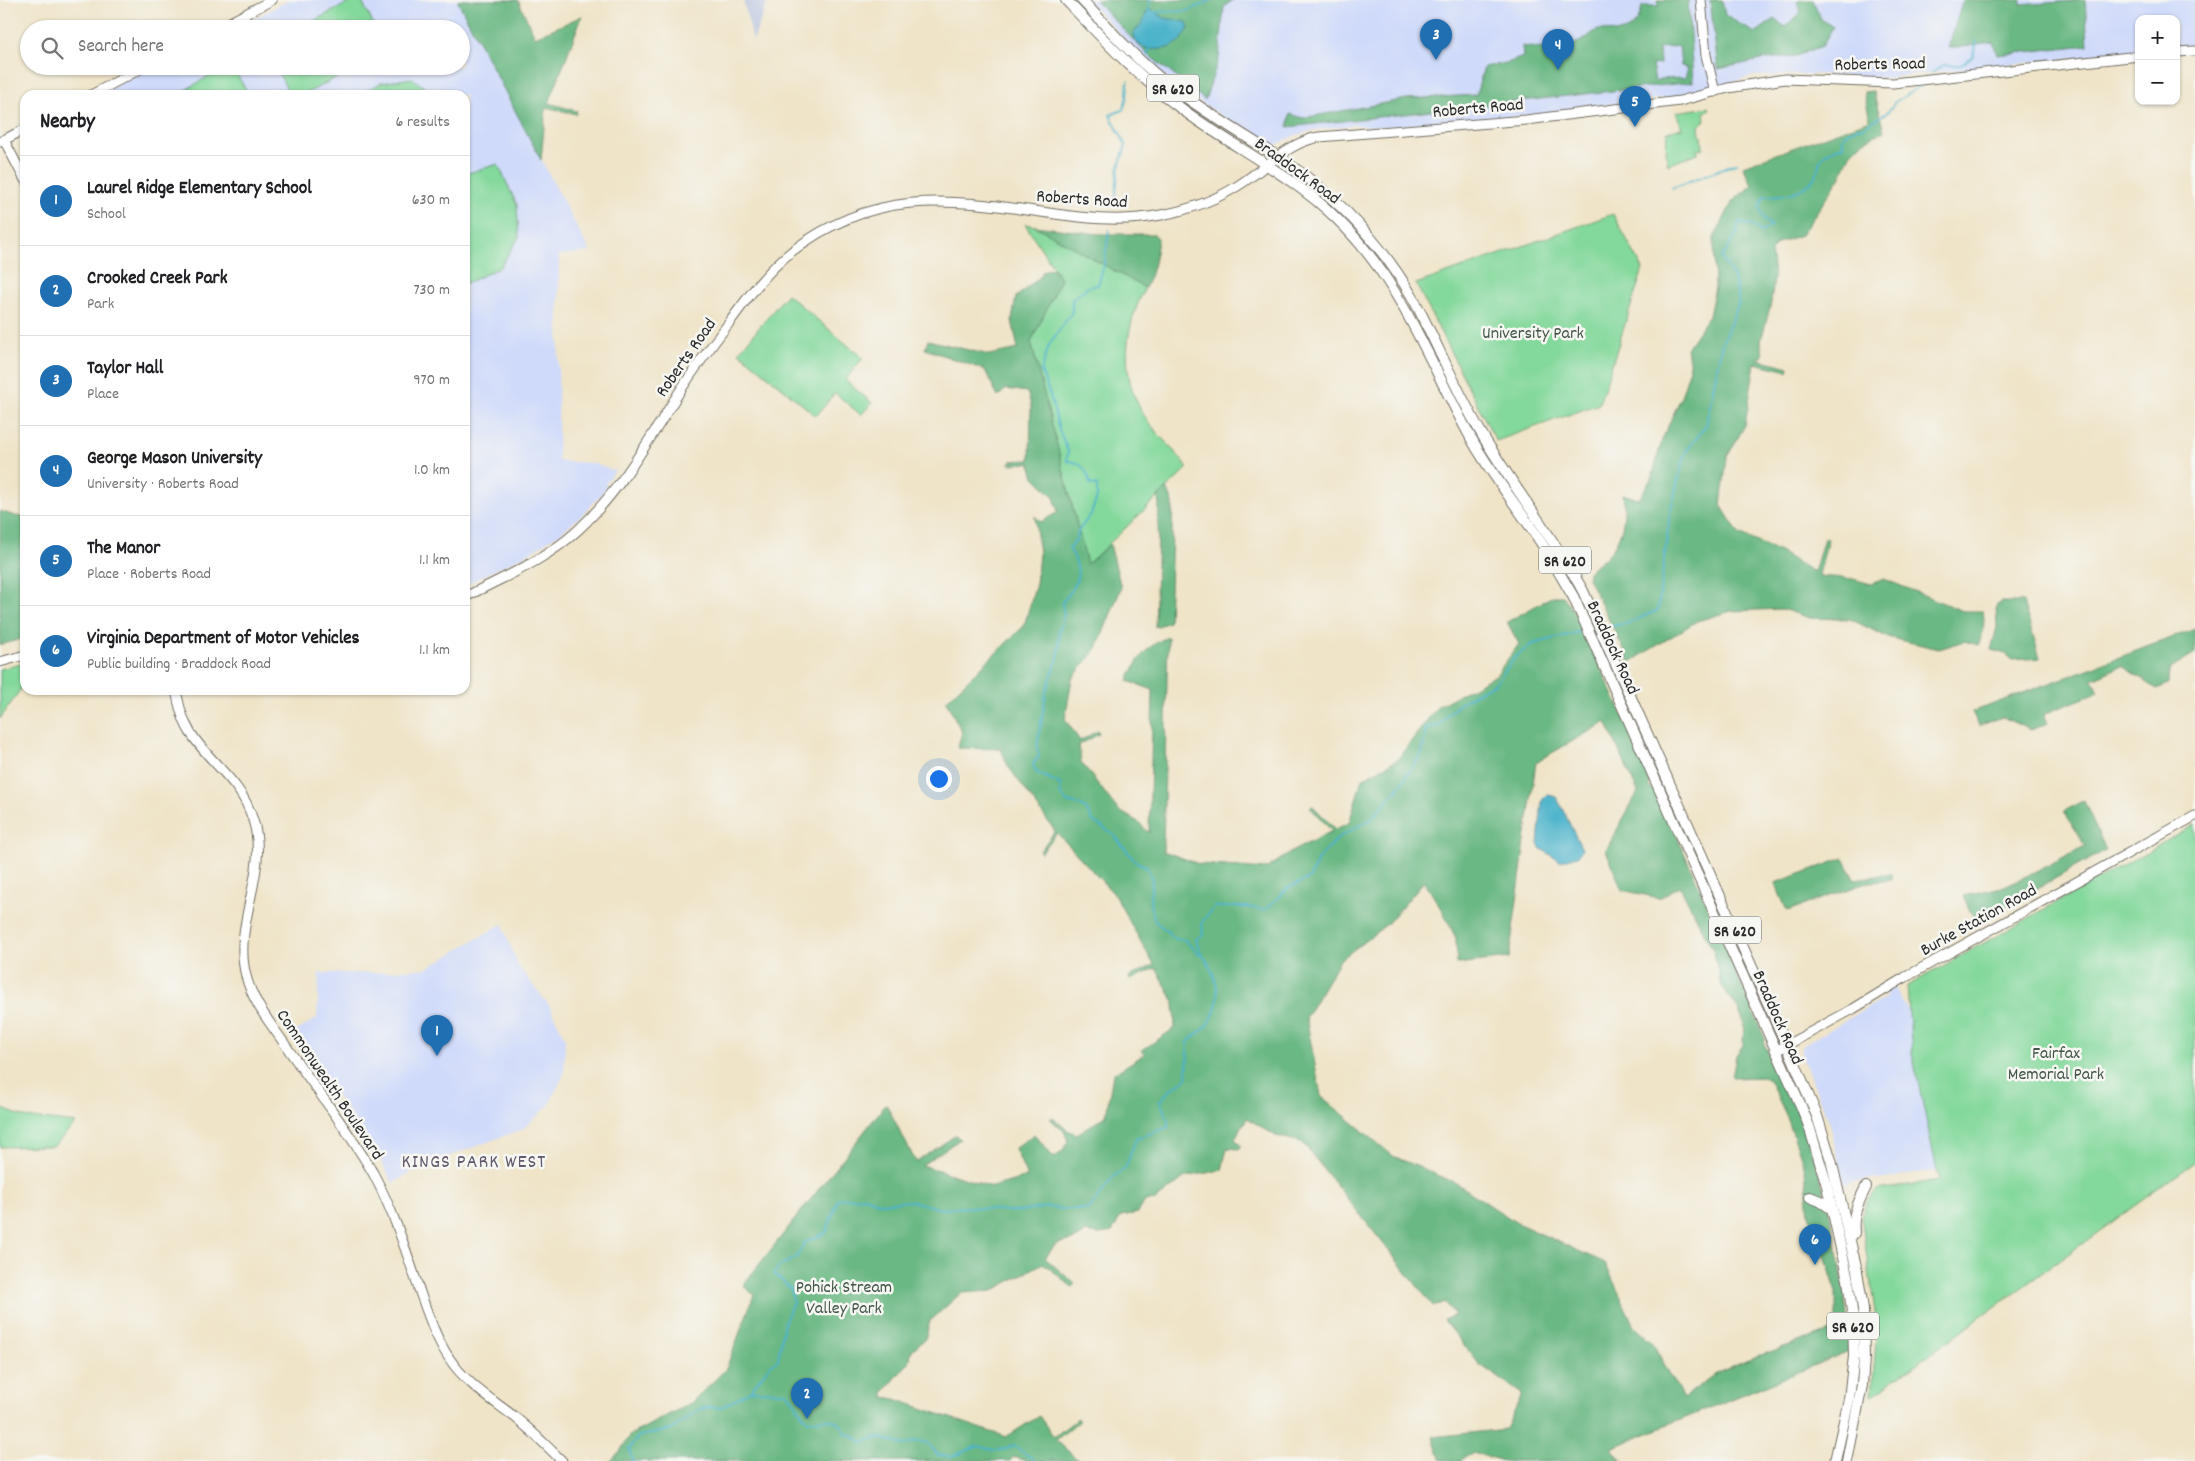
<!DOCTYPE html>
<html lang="en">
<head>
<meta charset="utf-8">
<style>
  body { margin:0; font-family:Dekko,sans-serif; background:#f2f2f2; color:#202124 }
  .controls { position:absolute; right:15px; top:15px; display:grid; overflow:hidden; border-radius:10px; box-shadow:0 1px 4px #0004 }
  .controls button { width:45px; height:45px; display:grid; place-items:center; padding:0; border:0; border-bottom:1px solid #e0e0e0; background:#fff; color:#202124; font:25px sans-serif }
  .you { position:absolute; left:938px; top:778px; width:18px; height:18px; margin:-12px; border:4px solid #fff; border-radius:50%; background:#1a73e8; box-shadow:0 0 0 8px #1a73e833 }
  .badge { display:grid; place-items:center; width:32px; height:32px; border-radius:50%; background:#1f6fb2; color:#fff; font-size:16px; font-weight:700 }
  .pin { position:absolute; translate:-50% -41px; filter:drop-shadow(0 1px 2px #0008) }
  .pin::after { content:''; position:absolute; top:26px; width:18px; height:15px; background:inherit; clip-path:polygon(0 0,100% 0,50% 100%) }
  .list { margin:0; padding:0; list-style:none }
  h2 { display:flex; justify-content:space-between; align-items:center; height:65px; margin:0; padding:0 20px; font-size:21px }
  h2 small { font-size:16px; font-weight:400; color:#757577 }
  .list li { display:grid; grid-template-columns:32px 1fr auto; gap:15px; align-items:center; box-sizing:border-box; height:90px; padding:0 20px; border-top:1px solid #e0e0e0 }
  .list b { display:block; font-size:19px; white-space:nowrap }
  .list p { margin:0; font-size:16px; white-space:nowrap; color:#757577 }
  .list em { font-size:16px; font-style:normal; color:#757577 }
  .icon { flex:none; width:28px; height:28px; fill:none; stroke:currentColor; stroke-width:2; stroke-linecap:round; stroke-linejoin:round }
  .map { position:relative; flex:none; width:2195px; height:1461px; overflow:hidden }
  .search { position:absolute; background:#fff; box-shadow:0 1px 4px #0004; left:20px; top:20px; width:450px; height:55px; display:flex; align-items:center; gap:12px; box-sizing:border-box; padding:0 18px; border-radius:28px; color:#757577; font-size:19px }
  .panel { position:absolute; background:#fff; box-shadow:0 1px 4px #0004; left:20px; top:90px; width:450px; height:605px; border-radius:15px }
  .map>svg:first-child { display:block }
  .built { fill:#cfdafa }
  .industrial { fill:#bac4de }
  .green { fill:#83d89b; stroke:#578263 }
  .forest { fill:#6ab883; stroke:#4a7257; fill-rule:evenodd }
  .water { fill:#4bb3ca; stroke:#3b6f7a }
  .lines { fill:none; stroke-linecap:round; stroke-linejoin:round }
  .stream { stroke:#4bb3ca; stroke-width:2 }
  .secondary-casing { stroke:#706c62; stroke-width:11 }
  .primary-casing { stroke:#706c62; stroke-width:12 }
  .secondary { stroke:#fff; stroke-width:9 }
  .primary { stroke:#fff; stroke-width:10 }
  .labels { text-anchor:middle; stroke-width:5; stroke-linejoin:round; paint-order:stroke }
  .shield { fill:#f6f6f2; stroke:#686867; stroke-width:1 }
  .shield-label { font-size:16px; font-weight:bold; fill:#2b2b2b }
  .street-label { font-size:18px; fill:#2b2b2b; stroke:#f6f6f2 }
  .park-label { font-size:18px; fill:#415647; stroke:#f6f6f2 }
  .quarter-label { font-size:20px; letter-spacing:1px; fill:#635a6c; stroke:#f6f6f2 }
</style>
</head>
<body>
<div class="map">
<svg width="2195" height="1461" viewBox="0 0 2195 1461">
  <rect width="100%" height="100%" fill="#f6f6f2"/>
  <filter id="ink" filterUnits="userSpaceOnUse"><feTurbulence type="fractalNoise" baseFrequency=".02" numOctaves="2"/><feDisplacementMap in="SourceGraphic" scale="10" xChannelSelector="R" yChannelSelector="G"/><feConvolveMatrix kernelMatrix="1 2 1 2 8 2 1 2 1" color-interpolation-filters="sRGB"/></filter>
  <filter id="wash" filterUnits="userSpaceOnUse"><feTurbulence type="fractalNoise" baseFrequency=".0096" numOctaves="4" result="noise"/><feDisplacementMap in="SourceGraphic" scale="20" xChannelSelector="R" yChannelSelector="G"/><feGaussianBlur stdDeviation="1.12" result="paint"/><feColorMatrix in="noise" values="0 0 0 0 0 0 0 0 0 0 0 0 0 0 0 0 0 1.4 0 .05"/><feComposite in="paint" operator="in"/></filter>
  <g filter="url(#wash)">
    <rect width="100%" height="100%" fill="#efe4c8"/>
    <g class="built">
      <polygon points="289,0 457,0 590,252 559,255 558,461 593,463 615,471 607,481 605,489 597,499 581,516 559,534 527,554 465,585 465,95 97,95 152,66 461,66 461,29 235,29"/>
      <polygon points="1087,0 2195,0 2195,48 2176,50 2176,19 2139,19 2139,53 1992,66 1886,78 1814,74 1753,76 1698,93 1679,97 1625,102 1555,114 1381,127 1353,125 1314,130 1296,135 1274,146 1266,145 1179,88 1145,60"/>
      <polygon points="502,924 518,966 549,1005 565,1038 564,1074 549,1105 523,1129 420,1167 393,1183 375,1151 294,1033 317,1018 319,973 373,973 427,968"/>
      <polygon points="1894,986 1931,1050 1952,1170 1913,1173 1882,1180 1875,1178 1844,1184 1829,1121 1801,1055 1801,1048 1806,1043 1887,997 1884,991"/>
    </g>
    <polygon class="industrial" points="743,0 768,0 753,41 752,36"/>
    <g class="green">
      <polygon points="354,0 361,0 376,29 298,29"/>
      <polygon points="226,66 232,66 249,95 177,95"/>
      <polygon points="275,66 359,66 303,95 290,95"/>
      <polygon points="412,78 424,87 431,95 358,95 381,83"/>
      <polygon points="1709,107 1710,109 1704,113 1705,120 1699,126 1700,134 1702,136 1703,149 1697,150 1698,153 1668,165 1666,154 1667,132 1682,128 1676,112"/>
      <polygon points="498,164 517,205 519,237 500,267 465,284 465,174"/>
      <polygon points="1613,214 1643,269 1599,404 1496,441 1416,284"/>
      <path d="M 1025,224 L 1035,226 L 1145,288 C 1122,332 1119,383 1150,424 C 1162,440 1177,452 1188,468 L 1087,565 L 1031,342 L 1061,279 Z"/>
      <polygon points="787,294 863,358 845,380 872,403 861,415 835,393 816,416 739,352"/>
      <polygon points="25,663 25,683 0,719 0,669"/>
      <polygon points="2195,825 2195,1162 1872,1396 1877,1326 1861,1216 1867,1201 1878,1190 1939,1180 1912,1053 1907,986"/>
      <polygon points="0,1108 24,1117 76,1123 54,1146 0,1147"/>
    </g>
    <g class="forest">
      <polygon points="457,0 518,0 535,37 582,16 549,103 577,111 576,114 546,107 541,160"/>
      <polygon points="1095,0 1233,0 1224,7 1219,58 1205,100 1146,53"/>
      <path d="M 1658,0 L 1688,0 L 1693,82 L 1288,127 L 1290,114 L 1303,118 L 1407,99 L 1476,95 L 1484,67 L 1507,63 L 1523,57 L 1522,46 C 1543,50 1564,50 1583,40 C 1588,37 1594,30 1600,30 C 1604,29 1610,32 1615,32 C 1632,32 1640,20 1642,6 L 1658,6 ZM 1679,46 L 1681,66 L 1688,68 L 1685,78 L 1660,79 L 1655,81 L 1652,65 L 1660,64 L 1659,48 Z"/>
      <polygon points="1710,0 1722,0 1725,15 1755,33 1775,19 1785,27 1801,11 1797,2 1801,0 1813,0 1821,19 1833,27 1822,46 1796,56 1766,59 1718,69"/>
      <polygon points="1963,0 2021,0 2021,5 2085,0 2088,45 1997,55 1993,42 1948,48"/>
      <path d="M 1873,91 L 1884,131 L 1862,142 L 1850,154 L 1840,178 L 1801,235 L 1778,243 L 1771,251 L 1774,277 L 1771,303 L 1761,341 L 1763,356 L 1758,359 L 1789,367 L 1788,371 L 1755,363 L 1745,425 L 1727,457 L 1721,505 L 1739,534 L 1778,551 L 1814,572 L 1824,538 L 1828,539 L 1819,574 L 1820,576 L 1853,579 L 1871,584 L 1884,579 L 1963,611 L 1983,611 C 1985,623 1984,634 1978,645 L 1965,641 L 1939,649 L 1887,637 L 1850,619 L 1810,618 L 1782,609 L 1731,611 L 1697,621 L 1630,662 L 1588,578 L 1588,572 C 1593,566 1601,562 1606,557 C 1623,539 1626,517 1623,494 L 1639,499 L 1652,477 L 1662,440 L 1681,397 L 1690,368 L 1687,348 L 1709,316 L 1715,287 L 1714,238 L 1733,201 L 1752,185 L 1743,166 L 1870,120 L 1864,92 Z"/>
      <path d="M 1035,226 L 1098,234 L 1154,234 L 1158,238 C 1156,256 1153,272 1145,288 Z"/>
      <path d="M 1053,268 L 1061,279 L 1031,342 L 1087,564 L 1110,544 L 1121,588 L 1097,648 L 1072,679 L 1065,719 L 1080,741 L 1098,731 L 1099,734 L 1079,745 L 1081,762 L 1118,810 L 1138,822 L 1149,833 L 1153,690 L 1128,681 C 1136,660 1147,645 1168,637 L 1163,851 L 1199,864 L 1266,869 L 1293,851 L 1332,831 L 1310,807 L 1312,805 L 1335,829 L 1349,823 L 1362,779 L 1397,760 L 1438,706 L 1496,675 L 1519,644 L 1507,622 L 1553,596 L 1563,596 L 1576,615 L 1643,758 L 1650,784 L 1648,785 L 1660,797 L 1765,1039 L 1763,1043 L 1775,1066 L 1780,1068 C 1819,1156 1846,1255 1849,1351 L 1612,1448 L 1622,1461 L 1503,1461 L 1473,1452 L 1460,1461 L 1441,1461 L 1433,1437 L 1506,1429 L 1522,1394 L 1479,1364 L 1444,1320 L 1455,1315 L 1445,1302 L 1434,1307 L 1302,1142 L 1276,1136 L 1247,1118 L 1235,1139 L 1241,1146 L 1240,1149 L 1227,1148 L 1222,1170 L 1185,1177 L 1156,1200 L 1145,1201 L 1138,1213 L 1121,1216 L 1112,1232 L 1100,1234 L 1085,1232 L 1076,1239 L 1056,1244 L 1045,1258 L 1075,1284 L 1072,1287 L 1043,1263 L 992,1291 L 961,1293 L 930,1321 L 925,1339 L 912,1350 L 909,1362 L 884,1392 L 884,1397 L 895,1399 L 1006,1437 L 1039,1416 L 1054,1437 L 1078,1418 L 1080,1420 L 1056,1440 L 1079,1461 L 1028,1461 L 1013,1457 L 1010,1461 L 611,1461 L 621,1450 L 630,1435 L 691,1403 L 726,1369 L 754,1295 L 743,1285 L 886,1104 L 916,1162 L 956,1135 L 960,1139 L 922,1165 L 992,1187 L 1027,1177 L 1015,1148 L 1034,1134 L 1054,1158 L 1063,1151 L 1068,1141 L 1064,1131 L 1050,1119 L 1052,1117 L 1067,1130 L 1077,1134 L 1106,1116 L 1113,1074 L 1145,1054 L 1141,1051 L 1175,1028 L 1174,1002 L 1156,968 L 1130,980 L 1129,977 L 1154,965 L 1114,894 L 1057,833 L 1041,853 L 1040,851 L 1055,831 L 1008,766 L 1001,749 L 958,748 L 962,732 L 946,701 L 1024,626 L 1036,584 L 1039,554 L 1035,516 L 1041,522 L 1058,512 L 1054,497 L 1034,477 L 1030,463 L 1010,464 L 1010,461 L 1030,460 L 1031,405 L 1027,392 L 1006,389 L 998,397 L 985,370 L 925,349 L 928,340 L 989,355 L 1018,349 L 1012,320 L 1016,297 L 1040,277 L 1043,271 ZM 1606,722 L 1638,792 L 1606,850 L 1622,890 L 1659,898 L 1680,886 L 1714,952 L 1721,986 L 1736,1005 L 1744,1022 L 1743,1045 L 1736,1055 L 1732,1078 L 1764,1077 L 1770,1081 L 1787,1117 L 1805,1169 L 1809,1215 L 1819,1235 L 1836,1291 L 1836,1329 L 1741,1362 L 1716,1374 L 1683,1398 L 1652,1342 L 1634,1326 L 1605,1263 L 1517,1223 L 1458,1184 L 1393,1156 L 1321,1096 L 1306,1017 L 1340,960 L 1387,924 L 1424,881 L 1443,912 L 1456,938 L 1457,964 L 1509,958 L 1536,762 Z"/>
      <polygon points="1167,488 1173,503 1169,622 1155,627 1159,503 1157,498"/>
      <polygon points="0,511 15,516 25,517 25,638 0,645"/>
      <polygon points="2002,602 2023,602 2040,658 2013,660 2006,654 1991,650 1997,627 1996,606"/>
      <polygon points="2195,629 2195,654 2169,670 2168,684 2157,689 2122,666 2092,679 2099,692 2044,714 2048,723 2031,730 2002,717 1979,726 1972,712"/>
      <polygon points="2084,801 2106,850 1976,923 1963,896 2002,887 2035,872 2085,846 2064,811"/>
      <polygon points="1844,858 1854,879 1892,874 1892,880 1869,882 1787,911 1775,883"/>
    </g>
    <g class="water">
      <path d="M 1148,8 L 1165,18 L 1187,22 L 1189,28 C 1185,35 1180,42 1173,46 C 1160,52 1133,51 1133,33 L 1143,22 Z"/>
      <polygon points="1548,794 1553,795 1557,798 1580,845 1582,849 1578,856 1560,861 1540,848 1538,844 1542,800"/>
    </g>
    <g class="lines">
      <g class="stream">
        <polyline points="1148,10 1150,0"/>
        <polyline points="1152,12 1187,11 1212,0"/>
        <polyline points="1147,55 1151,48"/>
        <polyline points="1932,73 1944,65 1961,65 1972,57 1977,41"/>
        <polyline points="1672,188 1737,163"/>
        <polyline points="1115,205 1118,170 1126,145 1110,115 1123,110 1127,97 1128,81"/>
        <path d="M 1109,230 L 1104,265 L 1098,285 L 1088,287 L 1072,299 L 1072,312 L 1049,345 L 1041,371 L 1051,398 L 1059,430 L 1068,451 L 1067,461 C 1081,461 1088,471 1090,484 L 1097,486 L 1097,497 L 1091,514 L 1079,530 L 1075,541 L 1069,548 C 1083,570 1080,584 1062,602 L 1064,616 L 1059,630 L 1059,655 L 1046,692 L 1037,747 L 1039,757 L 1033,763 L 1036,772 L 1060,784 L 1061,795 L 1067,802 L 1079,805 L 1086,809 L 1093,821 L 1114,835 L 1135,861 L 1147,867 L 1152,879 L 1150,904 L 1155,921 L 1176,939 L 1185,940 L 1200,955"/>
        <path d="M 1611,626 L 1629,623 L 1658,610 L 1670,512 L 1685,453 L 1706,425 L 1722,343 L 1739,303 L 1734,277 L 1721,258 L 1736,235 L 1739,222 L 1753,226 L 1761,232 L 1771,226 L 1762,216 L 1759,206 L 1765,196 C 1784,196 1809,193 1817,172 C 1819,166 1819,158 1825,154 C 1829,150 1837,148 1843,146 L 1843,137 L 1850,130 L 1863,127 L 1888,112 L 1895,102 L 1921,86"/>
        <path d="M 750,1391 L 771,1364 L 778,1360 L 784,1323 L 793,1302 L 791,1289 L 774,1274 L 779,1266 L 796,1258 L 805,1242 L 826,1233 L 838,1199 L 865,1197 L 881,1203 L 912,1201 L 941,1209 L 966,1207 L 1019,1212 L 1047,1207 L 1062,1209 L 1089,1209 L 1114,1176 L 1125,1169 L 1136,1139 L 1168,1127 L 1168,1120 L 1160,1101 L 1171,1089 L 1187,1078 L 1188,1042 C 1193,1036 1201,1032 1206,1026 C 1221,1009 1220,986 1210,967 C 1204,954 1200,957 1196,939 L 1203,935 L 1202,922 L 1214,907 L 1247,907 L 1265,910 L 1288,888 L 1310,878 L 1318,859 L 1338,838 L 1371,819 L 1400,786 L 1422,753 L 1426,728 L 1438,726 L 1450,712 L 1466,699 L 1496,683 L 1515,657 L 1533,644 L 1583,631"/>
        <path d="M 633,1461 L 629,1449 L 639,1436 L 671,1430 L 700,1409 L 711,1407 L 720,1408 L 750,1391 L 787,1392 C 796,1402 799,1412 808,1421 C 823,1419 831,1416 843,1427 L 844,1432 L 863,1442 L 878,1437 L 904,1445 L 917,1441 L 928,1443 L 938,1455 L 951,1457 L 979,1446 C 992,1451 1000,1452 1014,1446 L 1033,1459"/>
      </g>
    </g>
  </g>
  <g filter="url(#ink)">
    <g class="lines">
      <defs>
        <g id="secondary">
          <polyline points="1701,0 1706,55 1715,92"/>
          <polyline points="217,29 272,0"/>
          <polyline points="2176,52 2195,51"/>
          <polyline points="91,95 146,66"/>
          <polyline points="4,140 25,180"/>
          <polyline points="0,142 25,129"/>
          <path d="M 465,597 C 504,577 546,560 578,530 C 620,491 649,440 680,391 C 695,368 712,345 729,323 C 748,297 766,272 791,252 C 872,189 946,198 1041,212 C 1081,218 1121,223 1161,215 C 1188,210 1216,200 1239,185 C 1266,168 1287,143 1319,137 L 1526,120 L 1680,101 L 1728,88 L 1785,79 L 1893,83 L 2139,56"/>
          <polyline points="0,662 25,655"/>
          <path d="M 176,690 C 179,705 182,719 190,732 C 211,765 241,780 253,820 C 270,872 232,923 246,976 C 253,1003 271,1024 286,1046 C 315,1088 348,1129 373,1173 C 394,1212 407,1254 421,1295 C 430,1320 438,1344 454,1365 C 471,1387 494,1401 516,1418 C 532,1431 547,1446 562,1461"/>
          <polyline points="1776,1051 1853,1009 1904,978 2195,816"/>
        </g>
        <g id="primary">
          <path d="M 1066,0 C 1104,40 1141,80 1186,112 C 1235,148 1292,175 1336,218 C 1402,281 1428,361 1471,438 C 1491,474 1518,507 1540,541 C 1552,559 1562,578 1573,596 L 1801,1106 L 1809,1126 L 1827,1186 L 1848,1280 L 1853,1319 L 1854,1356 L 1849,1399 L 1835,1461"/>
          <path d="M 1082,0 C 1107,27 1132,55 1160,78 C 1201,111 1247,136 1290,165 C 1340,200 1382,245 1413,298 C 1436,341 1455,388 1480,431 C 1512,486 1552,535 1583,591 L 1794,1061 L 1817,1116 L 1831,1160 L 1857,1271 L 1863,1309 L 1864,1358 L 1862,1385 L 1847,1461"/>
          <polyline points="1810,1197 1820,1201 1832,1209"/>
          <path d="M 1854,1233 C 1852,1214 1858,1203 1866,1187"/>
        </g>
      </defs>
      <use href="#secondary" class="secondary-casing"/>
      <use href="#primary" class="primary-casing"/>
      <use href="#secondary" class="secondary"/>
      <use href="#primary" class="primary"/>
    </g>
  </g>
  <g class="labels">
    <g class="shield">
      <rect x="1147" y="74.5" width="52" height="27" rx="4"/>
      <rect x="1539" y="546.5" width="52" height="27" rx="4"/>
      <rect x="1709" y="916.5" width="52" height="27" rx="4"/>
      <rect x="1827" y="1312.5" width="52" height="27" rx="4"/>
    </g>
    <g class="shield-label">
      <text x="1173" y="94">SR 620</text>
      <text x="1565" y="566">SR 620</text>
      <text x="1735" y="936">SR 620</text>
      <text x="1853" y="1332">SR 620</text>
    </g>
    <g class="street-label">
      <text transform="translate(1880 63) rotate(-1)" y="6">Roberts Road</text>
      <text transform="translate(1478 107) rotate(-5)" y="6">Roberts Road</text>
      <text transform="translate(1298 170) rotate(36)" y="6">Braddock Road</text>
      <text transform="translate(1082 198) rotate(4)" y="6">Roberts Road</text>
      <text transform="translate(685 357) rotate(-55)" y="6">Roberts Road</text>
      <text transform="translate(1614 647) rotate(65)" y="6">Braddock Road</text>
      <text transform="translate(1978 919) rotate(-29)" y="6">Burke Station Road</text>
      <text transform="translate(1779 1017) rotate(66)" y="6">Braddock Road</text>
      <text transform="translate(331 1084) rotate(56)" y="6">Commonwealth Boulevard</text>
    </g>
    <g class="park-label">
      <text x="1533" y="338">University Park</text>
      <text x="2056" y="1058">Fairfax<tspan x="2056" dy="21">Memorial Park</tspan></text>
      <text x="844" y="1292">Pohick Stream<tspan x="844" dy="21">Valley Park</tspan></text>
    </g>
    <g class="quarter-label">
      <text x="474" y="1167">KINGS PARK WEST</text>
    </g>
  </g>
</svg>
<div class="controls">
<button>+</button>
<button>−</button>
</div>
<div class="you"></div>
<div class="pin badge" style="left:437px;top:1056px">1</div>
<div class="pin badge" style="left:807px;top:1419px">2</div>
<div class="pin badge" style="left:1436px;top:60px">3</div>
<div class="pin badge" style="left:1558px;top:70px">4</div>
<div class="pin badge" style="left:1635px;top:127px">5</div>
<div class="pin badge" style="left:1815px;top:1265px">6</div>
<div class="search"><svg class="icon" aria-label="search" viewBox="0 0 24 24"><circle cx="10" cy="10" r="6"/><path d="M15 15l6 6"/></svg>Search here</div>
<section class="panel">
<h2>Nearby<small>6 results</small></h2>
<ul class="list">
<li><span class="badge">1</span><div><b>Laurel Ridge Elementary School</b><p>School</p></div><em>630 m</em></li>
<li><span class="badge">2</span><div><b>Crooked Creek Park</b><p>Park</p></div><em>730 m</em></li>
<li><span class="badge">3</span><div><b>Taylor Hall</b><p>Place</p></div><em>970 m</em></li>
<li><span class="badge">4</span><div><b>George Mason University</b><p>University · Roberts Road</p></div><em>1.0 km</em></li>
<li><span class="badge">5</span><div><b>The Manor</b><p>Place · Roberts Road</p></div><em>1.1 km</em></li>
<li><span class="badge">6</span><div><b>Virginia Department of Motor Vehicles</b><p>Public building · Braddock Road</p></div><em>1.1 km</em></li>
</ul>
</section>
</div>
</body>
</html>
